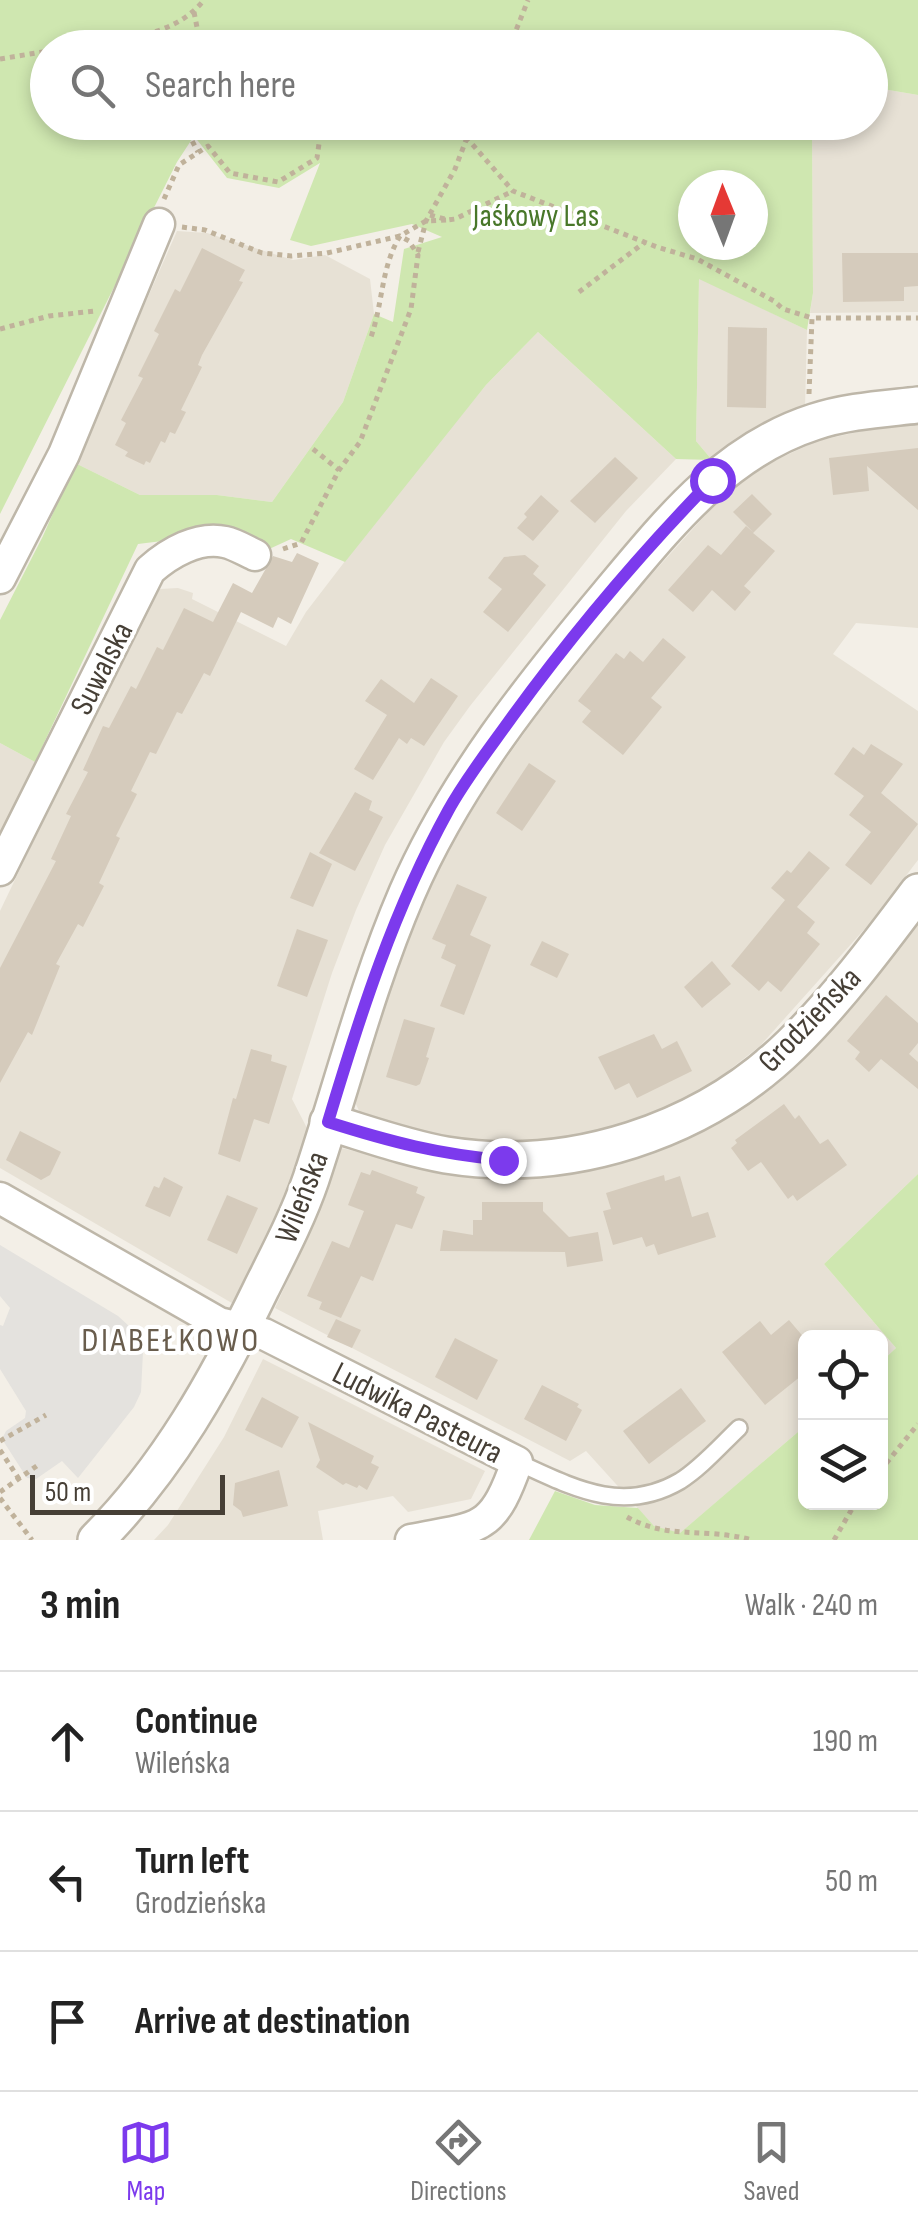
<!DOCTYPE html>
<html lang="en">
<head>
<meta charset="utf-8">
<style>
  body { margin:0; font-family:"Sofia Sans Condensed",sans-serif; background:#f6f6f6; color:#222 }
  .controls { position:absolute; right:30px; bottom:30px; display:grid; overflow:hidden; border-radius:15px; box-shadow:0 5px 15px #0003 }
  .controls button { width:90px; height:90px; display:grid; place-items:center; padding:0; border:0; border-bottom:2px solid #e0e0e0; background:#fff; color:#222; font:50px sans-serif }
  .compass { position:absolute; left:678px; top:170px; width:90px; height:90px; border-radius:50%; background:#fff; box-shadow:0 5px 15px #0003; rotate:359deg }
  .scale { position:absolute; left:30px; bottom:25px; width:195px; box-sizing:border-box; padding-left:10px; border:5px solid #463f36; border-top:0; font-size:28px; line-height:35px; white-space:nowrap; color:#463f36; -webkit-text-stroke:8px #fff; paint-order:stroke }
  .stop { position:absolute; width:30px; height:30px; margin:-22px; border:8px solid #7c3aed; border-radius:50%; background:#fff }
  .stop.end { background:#7c3aed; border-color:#fff; box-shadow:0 2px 10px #0008 }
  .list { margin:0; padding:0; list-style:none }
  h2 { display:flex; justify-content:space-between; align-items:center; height:130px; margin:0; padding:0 40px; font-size:42px }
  h2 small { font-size:32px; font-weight:400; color:#767676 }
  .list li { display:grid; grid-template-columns:65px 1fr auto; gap:30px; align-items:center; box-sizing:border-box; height:140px; padding:0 40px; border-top:2px solid #e0e0e0 }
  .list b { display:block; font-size:38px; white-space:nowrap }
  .list p { margin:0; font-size:32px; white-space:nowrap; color:#767676 }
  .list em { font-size:32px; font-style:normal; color:#767676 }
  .icon { flex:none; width:55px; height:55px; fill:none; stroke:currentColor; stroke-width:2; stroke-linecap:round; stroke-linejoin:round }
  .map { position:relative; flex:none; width:918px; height:1540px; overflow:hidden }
  .search { position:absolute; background:#fff; box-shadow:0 5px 15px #0003; left:30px; right:30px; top:30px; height:110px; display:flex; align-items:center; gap:25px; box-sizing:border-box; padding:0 35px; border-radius:55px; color:#767676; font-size:38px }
  .sheet { height:550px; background:#fff }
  nav { display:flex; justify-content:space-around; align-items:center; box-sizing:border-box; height:140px; border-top:2px solid #e0e0e0; background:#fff; font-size:28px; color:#767676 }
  nav a { display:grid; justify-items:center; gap:5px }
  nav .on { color:#7c3aed }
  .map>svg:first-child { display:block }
  .residential { fill:#e7e1d5 }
  .green { fill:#cfe7b0; fill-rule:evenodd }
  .parking { fill:#e4e2de }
  .building { fill:#d5cbbc }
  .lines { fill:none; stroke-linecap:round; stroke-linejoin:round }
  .service-casing { stroke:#beb7a9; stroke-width:20 }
  .minor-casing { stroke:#beb7a9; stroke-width:35 }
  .tertiary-casing { stroke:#beb7a9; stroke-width:40 }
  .path { stroke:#c0b29b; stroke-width:5; stroke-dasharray:5 5; stroke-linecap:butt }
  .service { stroke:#fff; stroke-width:15 }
  .minor { stroke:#fff; stroke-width:30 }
  .tertiary { stroke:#fff; stroke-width:35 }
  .route { stroke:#7c3aed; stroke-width:12 }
  .labels { text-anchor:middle; stroke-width:8; stroke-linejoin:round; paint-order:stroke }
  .park-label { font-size:32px; fill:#487729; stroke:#fff }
  .street-label { font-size:32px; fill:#463f36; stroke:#fff }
  .neighbourhood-label { font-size:35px; letter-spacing:2.5px; fill:#695d4d; stroke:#fff }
</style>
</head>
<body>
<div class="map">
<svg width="918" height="1540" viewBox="0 0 918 1540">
  <rect width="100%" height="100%" fill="#f3efe7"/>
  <g class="residential">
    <polygon points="871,87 918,95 918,312 810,313 813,292 812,123 870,122"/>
    <polygon points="177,231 207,233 293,260 325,255 370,279 374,314 343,402 272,502 217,495 140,495 75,463"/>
    <polygon points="699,278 807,330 805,408 712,460 696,441"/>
    <polygon points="538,332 676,459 626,511 470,706 444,742 385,845 356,910 332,973 292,1099 309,1132 295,1175 237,1306 0,1168 0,911 150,598 160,589 178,588 193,593 192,599 286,646 306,612 392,500 486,385"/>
    <polygon points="918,424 918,628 856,623 833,654 918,711 918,860 869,924 760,1046 697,1095 647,1118 569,1139 469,1142 361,1115 355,1102 395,971 422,903 456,837 493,777 535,718 624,605 718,501 763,466 817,441 871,429"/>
    <polygon points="0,743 35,762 0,833"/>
    <polygon points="918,918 918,1174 824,1264 896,1348 881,1362 880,1338 806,1338 805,1426 679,1534 654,1526 586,1451 570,1461 275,1308 314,1223 341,1148 450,1174 514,1178 568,1175 659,1151 746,1103"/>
    <polygon points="263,1359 485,1471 471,1499 408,1512 393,1496 318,1511 323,1540 154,1540 168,1525 224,1437"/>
  </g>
  <g class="green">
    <path d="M 0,0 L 918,0 L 918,95 L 871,87 L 870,48 L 48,48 L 48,122 L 812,123 L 813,293 L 807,330 L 699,279 L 696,441 L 712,460 L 676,459 L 538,332 L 486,385 L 345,562 L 291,539 L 267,550 L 227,533 L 138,544 L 35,762 L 0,743 L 0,620 L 43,536 L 75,463 L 140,495 L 217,495 L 272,502 L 343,402 L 374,314 L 393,322 L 404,249 L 442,237 L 412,224 L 311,246 L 290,240 L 320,163 L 279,188 L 227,178 L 194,136 L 177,162 L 0,514 ZM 693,185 L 753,185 L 753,245 L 693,245 Z"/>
    <polygon points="918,1174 918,1540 529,1540 555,1491 595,1505 638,1508 654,1526 680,1533 805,1426 806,1502 880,1502 881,1362 896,1348 824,1264"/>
  </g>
  <polygon class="parking" points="0,1245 118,1316 130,1327 143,1352 141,1392 134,1407 78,1478 62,1461 36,1479 27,1478 2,1439 6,1431 25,1418 26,1411 0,1369 0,1325 3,1326 10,1308 0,1296"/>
  <g class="building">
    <polygon points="202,248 245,270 239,281 243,282 202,355 198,365 202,367 181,410 186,412 175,434 170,432 165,443 161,441 150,463 146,461 144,465 125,456 128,452 115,445 126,423 121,420 143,378 138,376 159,334 154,331 175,289 180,292"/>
    <polygon points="842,253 918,253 918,286 904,287 904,301 843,302"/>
    <polygon points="728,327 767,328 766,408 727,407"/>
    <polygon points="918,448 918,510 867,466 869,491 833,495 829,458"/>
    <polygon points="615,457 638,478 595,523 570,501"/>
    <polygon points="752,494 772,514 753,533 775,551 744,586 751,592 735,611 712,590 693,612 668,590 708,545 721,555 746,526 753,532 733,512"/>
    <polygon points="541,495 559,511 533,541 517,528 527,517 524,514"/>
    <polygon points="297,553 319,563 291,624 278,617 273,628 241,612 210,676 204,673 182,714 177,712 156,754 150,752 131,791 137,794 116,836 120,838 99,883 104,886 83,927 78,924 56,964 60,966 32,1035 28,1032 0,1083 0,968 56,861 51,859 71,816 66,814 88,772 83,770 103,726 109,728 131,686 136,689 157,647 163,650 184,608 213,622 233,583 252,593 273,556 292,562"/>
    <polygon points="525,555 539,566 533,574 546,585 508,632 483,612 502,589 488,578 504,557"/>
    <polygon points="663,638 686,657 651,698 662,707 623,755 582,722 591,711 578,701 616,653 624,659 630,651 643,662"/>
    <polygon points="431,678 458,696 424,746 411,738 407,744 399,738 373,780 354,769 387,715 365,701 381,679 414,703"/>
    <polygon points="871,744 903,764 881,793 918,824 871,885 845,865 871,832 849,815 864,796 834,774 853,747 864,755"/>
    <polygon points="529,763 556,781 522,831 496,813"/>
    <polygon points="355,792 372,801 369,810 383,817 355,871 319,853"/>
    <polygon points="809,851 830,868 797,907 815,922 807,933 820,944 781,992 768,981 759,991 731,966 785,900 771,888 787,870 791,873"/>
    <polygon points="310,852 332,864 313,907 290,898"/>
    <polygon points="457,884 487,897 470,935 491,945 464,1015 440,1006 456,965 441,958 446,945 432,939"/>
    <polygon points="297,929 328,940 307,997 277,986"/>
    <polygon points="542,941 569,954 557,978 530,965"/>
    <polygon points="712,961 731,984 702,1008 684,987"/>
    <polygon points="886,995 918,1023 918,1043 909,1054 918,1062 918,1089 881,1059 869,1072 855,1059 860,1052 847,1041"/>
    <polygon points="404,1019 435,1028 426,1057 429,1058 420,1084 416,1086 386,1077"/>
    <polygon points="654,1034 662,1049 677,1041 692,1071 637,1098 629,1083 615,1090 598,1057"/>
    <polygon points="251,1049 272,1055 271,1061 287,1066 269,1124 254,1119 240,1162 218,1154 233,1098 236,1099"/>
    <polygon points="784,1104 795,1119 799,1115 820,1144 828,1139 847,1165 797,1201 793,1195 788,1199 761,1162 748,1171 731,1148 737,1143 735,1140"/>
    <polygon points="20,1131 61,1152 50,1175 41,1180 6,1160"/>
    <polygon points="372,1170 418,1187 416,1193 425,1197 412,1229 396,1224 373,1281 361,1276 341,1318 319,1309 322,1302 307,1296 332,1241 349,1248 364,1211 348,1205 361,1172 370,1175"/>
    <polygon points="664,1175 665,1181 680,1176 692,1217 708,1212 716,1237 658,1255 654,1244 646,1247 642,1237 613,1245 603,1211 611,1209 606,1193"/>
    <polygon points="164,1177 183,1187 170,1217 145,1206 154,1186 159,1188"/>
    <polygon points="227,1195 258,1208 237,1254 207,1240"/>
    <polygon points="482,1202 543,1202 543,1211 569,1237 598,1232 603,1261 567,1267 565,1252 440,1251 443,1230 473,1235 473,1220 482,1220"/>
    <polygon points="336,1319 361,1330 352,1348 327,1337"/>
    <polygon points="789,1320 806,1340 806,1372 765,1405 722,1352 760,1321 771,1335"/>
    <polygon points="455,1338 498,1360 477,1400 435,1377"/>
    <polygon points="542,1385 579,1404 577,1407 582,1410 566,1441 524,1419"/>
    <polygon points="681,1388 706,1421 649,1464 623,1431"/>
    <polygon points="262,1397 299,1417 282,1448 245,1430"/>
    <polygon points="308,1422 374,1456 371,1463 379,1467 367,1490 359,1485 357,1488 346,1483 343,1485 316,1467 320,1460"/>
    <polygon points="279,1470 288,1506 243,1517 241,1511 233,1505 235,1483"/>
  </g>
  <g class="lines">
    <defs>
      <path id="service" d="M 517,1462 C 572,1487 622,1515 680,1481 C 701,1468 721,1445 739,1428"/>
      <g id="minor">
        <polyline points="0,578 64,454 159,224"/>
        <path d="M 0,870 L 150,570 C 169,553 198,536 225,542 C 235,544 246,551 255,555"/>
        <path d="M 0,1198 L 219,1323 L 264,1334 L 517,1462 C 492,1533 481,1526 411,1540"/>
      </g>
      <g id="tertiary">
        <path d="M 328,1122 C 368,1134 406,1148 446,1155 C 570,1175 702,1132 791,1045 C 838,999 879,944 918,892"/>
        <path d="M 96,1540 C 168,1468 217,1380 261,1289 C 279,1253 298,1217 311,1179 C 343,1083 367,986 407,893 C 455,782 532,686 609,594 C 667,525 724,451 814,422 C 847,411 883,409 918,405"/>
      </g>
    </defs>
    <use href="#service" class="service-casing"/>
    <use href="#minor" class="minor-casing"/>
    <use href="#tertiary" class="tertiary-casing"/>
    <g class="path">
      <polyline points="194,12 201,48"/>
      <path d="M 67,48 C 114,39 172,40 204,0"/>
      <polyline points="509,48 528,0"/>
      <polyline points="0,59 48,51"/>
      <polyline points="188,122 189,135 198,152"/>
      <polyline points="466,137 513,191 657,247 697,259 774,301 783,309 812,318"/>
      <polyline points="164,199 179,165 208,146 230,173 278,182 317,158 322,122"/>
      <polyline points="430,215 448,220 455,219 513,191"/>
      <polyline points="182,227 205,230 262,253 291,256 327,253 400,236 426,221 448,220"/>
      <polyline points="418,252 426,221 455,169 473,122"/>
      <polyline points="579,292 645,242"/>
      <polyline points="0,329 49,316 95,311"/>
      <polyline points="809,394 812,318 918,318"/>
      <polyline points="313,449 339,470"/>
      <path d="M 283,549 L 301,543 L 339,470 L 360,442 L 411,309 L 418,255 L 409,241 L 400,236 C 381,267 383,303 371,337"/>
      <polyline points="0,1441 46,1415"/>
      <polyline points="0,1450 19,1479"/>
      <polyline points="880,1471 918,1424"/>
      <polyline points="0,1492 38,1465"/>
      <polyline points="0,1498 32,1540"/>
      <path d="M 627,1517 C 668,1540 704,1527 752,1540"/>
      <polyline points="834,1540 856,1502"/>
    </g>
    <use href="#service" class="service"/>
    <use href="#minor" class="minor"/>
    <use href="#tertiary" class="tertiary"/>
  </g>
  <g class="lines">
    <path class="route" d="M 503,1160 C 438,1154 391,1142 328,1122 C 360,1015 394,909 448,811 C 466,778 490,748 512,717 C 573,633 640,554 712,480"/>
  </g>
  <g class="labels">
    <g class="park-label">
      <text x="536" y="226">Jaśkowy Las</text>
    </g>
    <g class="street-label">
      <text transform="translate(101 668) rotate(-63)" y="11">Suwalska</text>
      <text transform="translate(809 1019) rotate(-46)" y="11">Grodzieńska</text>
      <text transform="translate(301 1197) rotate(-69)" y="11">Wileńska</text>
      <text transform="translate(418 1412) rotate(27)" y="11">Ludwika Pasteura</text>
    </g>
    <g class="neighbourhood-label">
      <text x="171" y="1351">DIABEŁKOWO</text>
    </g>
  </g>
</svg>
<div class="controls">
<button><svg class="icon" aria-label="locate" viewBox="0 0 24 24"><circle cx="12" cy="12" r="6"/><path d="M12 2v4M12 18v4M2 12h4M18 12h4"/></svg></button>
<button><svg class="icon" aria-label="layers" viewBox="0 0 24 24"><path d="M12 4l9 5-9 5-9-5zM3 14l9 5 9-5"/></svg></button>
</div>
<svg class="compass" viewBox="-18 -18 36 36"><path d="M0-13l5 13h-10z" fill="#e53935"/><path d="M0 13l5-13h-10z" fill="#767676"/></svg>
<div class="scale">50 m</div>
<div class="stop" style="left:712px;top:480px"></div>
<div class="stop end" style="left:503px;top:1160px"></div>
<div class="search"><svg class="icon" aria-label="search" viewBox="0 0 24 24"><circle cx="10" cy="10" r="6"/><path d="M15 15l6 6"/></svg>Search here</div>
</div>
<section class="sheet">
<h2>3 min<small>Walk · 240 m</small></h2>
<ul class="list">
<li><svg class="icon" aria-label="ahead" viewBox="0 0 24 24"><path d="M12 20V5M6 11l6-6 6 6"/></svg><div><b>Continue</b><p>Wileńska</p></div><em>190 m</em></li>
<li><svg class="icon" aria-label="left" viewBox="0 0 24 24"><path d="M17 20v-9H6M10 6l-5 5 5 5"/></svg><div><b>Turn left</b><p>Grodzieńska</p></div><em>50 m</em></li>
<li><svg class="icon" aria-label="arrive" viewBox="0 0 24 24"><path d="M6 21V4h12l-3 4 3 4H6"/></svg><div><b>Arrive at destination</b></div></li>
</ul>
</section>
<nav>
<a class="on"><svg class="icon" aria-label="map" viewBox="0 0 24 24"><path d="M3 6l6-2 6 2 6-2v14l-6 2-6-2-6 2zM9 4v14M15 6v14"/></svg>Map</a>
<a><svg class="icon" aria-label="directions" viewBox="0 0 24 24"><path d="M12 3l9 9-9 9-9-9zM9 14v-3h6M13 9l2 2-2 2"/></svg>Directions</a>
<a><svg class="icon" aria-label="saved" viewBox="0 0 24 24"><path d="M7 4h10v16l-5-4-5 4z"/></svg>Saved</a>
</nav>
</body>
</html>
